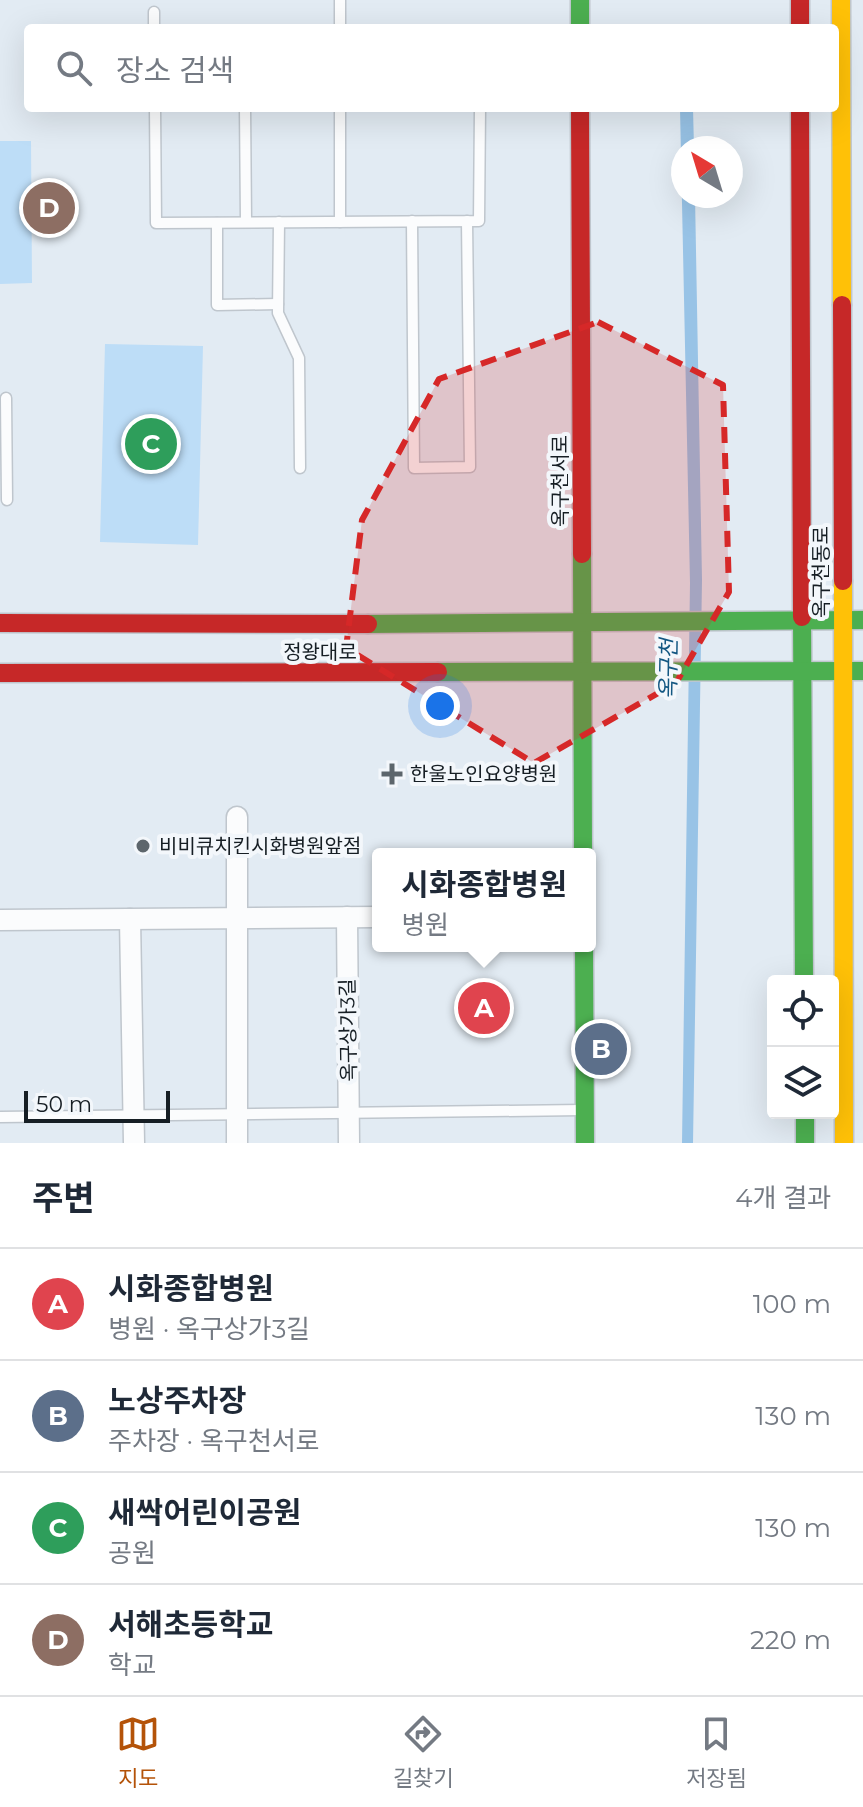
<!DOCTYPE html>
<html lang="ko">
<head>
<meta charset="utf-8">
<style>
  body { margin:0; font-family:Montserrat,"Noto Sans KR",sans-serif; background:#f2f2f3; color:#1f2937 }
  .controls { position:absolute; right:24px; bottom:24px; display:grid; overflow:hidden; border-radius:8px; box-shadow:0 8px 32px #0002 }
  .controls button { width:72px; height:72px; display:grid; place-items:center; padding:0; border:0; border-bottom:2px solid #e0e1e3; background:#fff; color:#1f2937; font:40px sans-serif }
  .compass { position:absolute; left:671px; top:136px; width:72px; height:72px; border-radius:50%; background:#fff; box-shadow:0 8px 32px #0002; rotate:322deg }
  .scale { position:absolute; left:24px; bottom:20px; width:146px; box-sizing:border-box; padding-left:8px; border:4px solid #161e24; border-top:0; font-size:22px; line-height:28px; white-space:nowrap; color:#161e24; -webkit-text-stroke:6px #f3f7fb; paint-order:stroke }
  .you { position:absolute; left:440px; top:706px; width:28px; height:28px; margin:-20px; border:6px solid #fff; border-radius:50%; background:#1a73e8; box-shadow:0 0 0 12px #1a73e833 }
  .badge { display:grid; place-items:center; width:52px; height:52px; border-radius:50%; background:#b45309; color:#fff; font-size:26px; font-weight:700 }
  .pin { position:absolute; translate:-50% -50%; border:4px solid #fff; box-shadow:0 2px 8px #0006 }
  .popup { position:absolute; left:372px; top:848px; width:224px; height:104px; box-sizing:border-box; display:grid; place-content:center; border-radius:8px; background:#fff; filter:drop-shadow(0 2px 6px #0005); font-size:26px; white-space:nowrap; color:#747a83 }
  .popup b { font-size:30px; color:#1f2937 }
  .popup::after { content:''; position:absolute; left:50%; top:100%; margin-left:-16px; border:16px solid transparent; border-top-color:#fff }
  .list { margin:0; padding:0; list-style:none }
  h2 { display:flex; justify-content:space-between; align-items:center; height:104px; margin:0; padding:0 32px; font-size:34px }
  h2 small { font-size:26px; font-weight:400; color:#747a83 }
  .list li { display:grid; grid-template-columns:52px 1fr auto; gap:24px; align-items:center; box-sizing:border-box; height:112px; padding:0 32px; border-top:2px solid #e0e1e3 }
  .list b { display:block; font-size:30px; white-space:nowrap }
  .list p { margin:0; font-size:26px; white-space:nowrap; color:#747a83 }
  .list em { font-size:26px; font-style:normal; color:#747a83 }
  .icon { flex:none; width:44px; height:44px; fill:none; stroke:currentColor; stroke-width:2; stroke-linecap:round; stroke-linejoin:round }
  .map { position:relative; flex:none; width:863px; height:1143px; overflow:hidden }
  .search { position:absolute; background:#fff; box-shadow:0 8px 32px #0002; left:24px; right:24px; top:24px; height:88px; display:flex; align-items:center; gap:20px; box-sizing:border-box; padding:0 28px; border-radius:8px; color:#747a83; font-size:30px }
  .sheet { height:552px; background:#fff }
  nav { display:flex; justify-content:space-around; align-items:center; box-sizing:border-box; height:112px; border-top:2px solid #e0e1e3; background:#fff; font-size:22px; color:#747a83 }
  nav a { display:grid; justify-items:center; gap:4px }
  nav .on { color:#b45309 }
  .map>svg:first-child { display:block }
  .green { fill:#bdddf7 }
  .water { fill:#98c3e6 }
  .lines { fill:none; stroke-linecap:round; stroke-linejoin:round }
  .lane-casing { stroke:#bfc6cd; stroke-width:13 }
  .street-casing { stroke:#bfc6cd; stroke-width:23 }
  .fast-casing { stroke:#bfc6cd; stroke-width:21 }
  .slow-casing { stroke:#bfc6cd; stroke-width:21 }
  .jam-casing { stroke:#bfc6cd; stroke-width:21 }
  .lane { stroke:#fbfcfd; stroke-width:10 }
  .street { stroke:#fbfcfd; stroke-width:20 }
  .fast { stroke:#4caf50; stroke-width:18 }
  .slow { stroke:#ffc107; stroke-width:18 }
  .jam { stroke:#c62828; stroke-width:18 }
  .marked { fill:#d62828; fill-opacity:0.2; stroke:#d62828; stroke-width:6; stroke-dasharray:16 10; stroke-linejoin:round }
  .poi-dot { fill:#5d666c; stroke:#f3f7fb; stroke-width:3 }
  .labels { text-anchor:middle; stroke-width:8; stroke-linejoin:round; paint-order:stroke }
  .street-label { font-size:20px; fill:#161e24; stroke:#f3f7fb }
  .poi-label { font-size:20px; fill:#161e24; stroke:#f3f7fb; text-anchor:start }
  .water-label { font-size:22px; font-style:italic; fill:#135782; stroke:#f3f7fb }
</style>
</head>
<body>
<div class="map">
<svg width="863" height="1143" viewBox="0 0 863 1143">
  <rect width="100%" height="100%" fill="#e2ebf3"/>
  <g class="green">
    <polygon points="0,141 31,141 32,283 0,284"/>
    <polygon points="105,344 203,346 198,545 100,542"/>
  </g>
  <polygon class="water" points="680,108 693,108 694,148 683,148 683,196 695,196 702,580 693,1143 682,1143 690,583"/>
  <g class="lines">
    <defs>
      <g id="lane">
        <polyline points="340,0 340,28"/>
        <polyline points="154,12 154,28"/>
        <polyline points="155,108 156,223 479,221 480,108"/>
        <polyline points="245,108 246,222"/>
        <polyline points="340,108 340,222"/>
        <polyline points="412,221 414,468 470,467 467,221"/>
        <polyline points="279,222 278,313 299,358 300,468"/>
        <polyline points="217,223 217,305 278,304"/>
        <polyline points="6,398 7,500"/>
        <polyline points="0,1117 582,1110"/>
      </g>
      <g id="street">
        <polyline points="347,917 349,1143"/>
        <polyline points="130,919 134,1143"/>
        <polyline points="0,920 378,917"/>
        <polyline points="237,1143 237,817"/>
      </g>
      <g id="fast">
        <polyline points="580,0 580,28"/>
        <polyline points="582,554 583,854"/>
        <polyline points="802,617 804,981"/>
        <polyline points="368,624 863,620"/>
        <polyline points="438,672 863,671"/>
        <polyline points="584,946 585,1143"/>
        <polyline points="805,1113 805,1143"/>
      </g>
      <g id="slow">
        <polyline points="841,0 842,305"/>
        <polyline points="843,581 844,1143"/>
      </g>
      <g id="jam">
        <polyline points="800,0 800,28"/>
        <polyline points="580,108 582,554"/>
        <polyline points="800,108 802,617"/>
        <polyline points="842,305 843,581"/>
        <polyline points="0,623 368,624"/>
        <polyline points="0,673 438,672"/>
      </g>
    </defs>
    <use href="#lane" class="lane-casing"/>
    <use href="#street" class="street-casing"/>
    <use href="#fast" class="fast-casing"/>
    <use href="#slow" class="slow-casing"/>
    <use href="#jam" class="jam-casing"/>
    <use href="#lane" class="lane"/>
    <use href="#street" class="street"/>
    <use href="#fast" class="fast"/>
    <use href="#slow" class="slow"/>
    <use href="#jam" class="jam"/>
  </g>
  <path class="marked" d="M 598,322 L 723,385 L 729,592 L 676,683 L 534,763 L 346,648 L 362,520 L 439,379 Z"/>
  <g class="poi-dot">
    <path d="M388 762h8v8h8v8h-8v8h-8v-8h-8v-8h8z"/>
    <circle cx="143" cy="846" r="8"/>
  </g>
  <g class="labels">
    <g class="street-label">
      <text transform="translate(560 481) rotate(-90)" y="7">옥구천서로</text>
      <text transform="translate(821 572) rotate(-90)" y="7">옥구천동로</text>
      <text x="320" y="659">정왕대로</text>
      <text transform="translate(348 1030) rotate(-91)" y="7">옥구상가3길</text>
    </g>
    <g class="poi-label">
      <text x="410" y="781">한울노인요양병원</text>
      <text x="159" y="853">비비큐치킨시화병원앞점</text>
    </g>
    <g class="water-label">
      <text transform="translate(668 669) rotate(-89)" y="8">옥구천</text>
    </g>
  </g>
</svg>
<div class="controls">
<button><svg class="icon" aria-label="locate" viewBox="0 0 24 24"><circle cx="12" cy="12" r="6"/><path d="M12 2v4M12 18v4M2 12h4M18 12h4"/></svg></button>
<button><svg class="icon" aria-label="layers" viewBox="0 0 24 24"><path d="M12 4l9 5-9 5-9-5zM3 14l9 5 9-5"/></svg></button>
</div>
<svg class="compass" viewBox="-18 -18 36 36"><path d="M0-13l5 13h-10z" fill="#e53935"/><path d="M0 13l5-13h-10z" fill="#747a83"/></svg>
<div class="scale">50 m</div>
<div class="you"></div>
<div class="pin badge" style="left:484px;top:1008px;background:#e0444e">A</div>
<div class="popup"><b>시화종합병원</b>병원</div>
<div class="pin badge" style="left:601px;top:1049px;background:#5c6f8a">B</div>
<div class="pin badge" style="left:151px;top:444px;background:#2e9e5b">C</div>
<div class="pin badge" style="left:49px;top:208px;background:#8d6e63">D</div>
<div class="search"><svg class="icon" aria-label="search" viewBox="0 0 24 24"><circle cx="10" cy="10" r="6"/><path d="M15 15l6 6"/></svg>장소 검색</div>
</div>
<section class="sheet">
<h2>주변<small>4개 결과</small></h2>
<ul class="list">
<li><span class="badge" style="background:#e0444e">A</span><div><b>시화종합병원</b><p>병원 · 옥구상가3길</p></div><em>100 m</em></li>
<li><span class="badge" style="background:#5c6f8a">B</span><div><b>노상주차장</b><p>주차장 · 옥구천서로</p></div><em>130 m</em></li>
<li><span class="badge" style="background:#2e9e5b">C</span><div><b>새싹어린이공원</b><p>공원</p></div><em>130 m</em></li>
<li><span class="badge" style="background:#8d6e63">D</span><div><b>서해초등학교</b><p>학교</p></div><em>220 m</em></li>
</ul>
</section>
<nav>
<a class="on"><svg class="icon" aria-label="map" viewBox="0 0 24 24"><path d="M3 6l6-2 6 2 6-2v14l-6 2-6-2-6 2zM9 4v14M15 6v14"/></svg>지도</a>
<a><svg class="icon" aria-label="directions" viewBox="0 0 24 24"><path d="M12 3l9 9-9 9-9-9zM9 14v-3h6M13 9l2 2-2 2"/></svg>길찾기</a>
<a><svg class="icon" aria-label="saved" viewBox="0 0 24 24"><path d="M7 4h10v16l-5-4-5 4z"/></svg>저장됨</a>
</nav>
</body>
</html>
